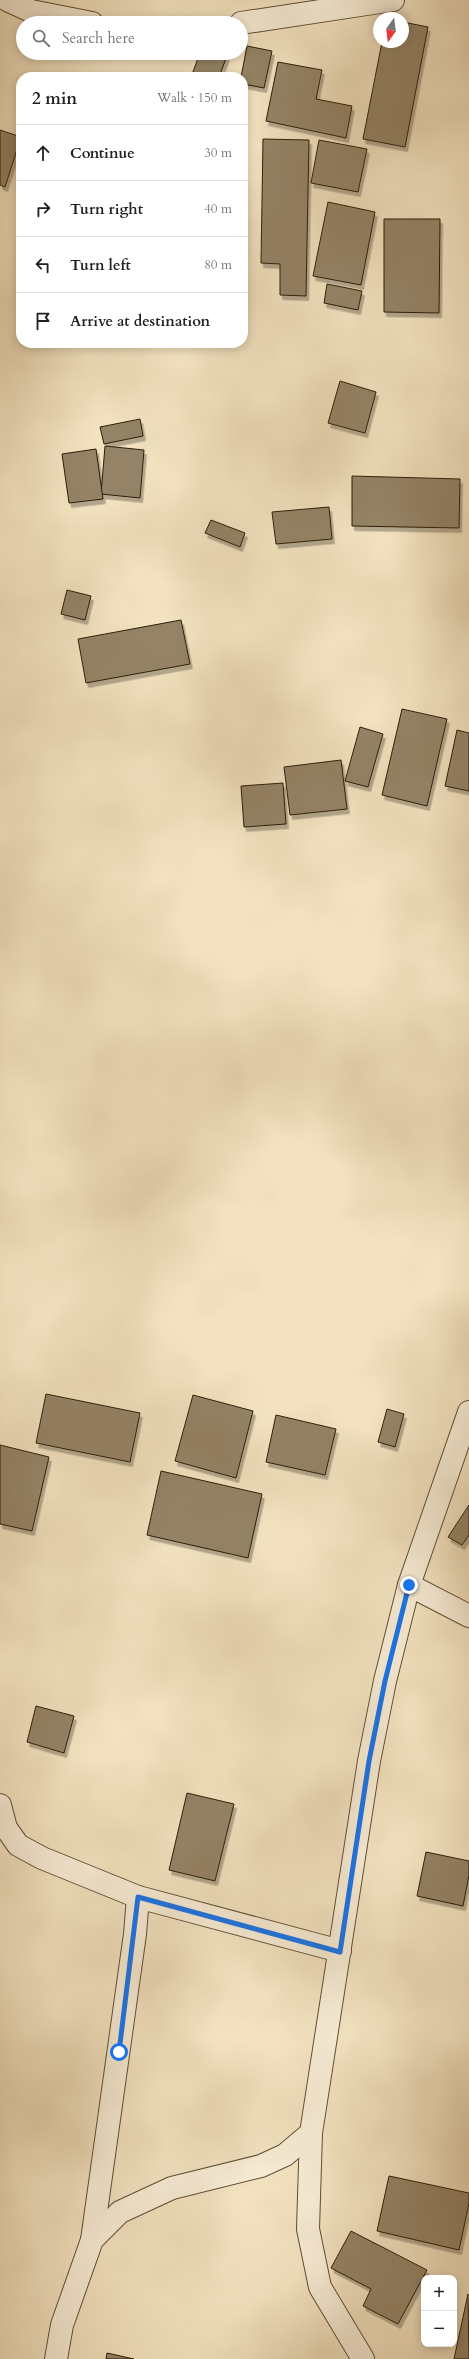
<!DOCTYPE html>
<html lang="en">
<head>
<meta charset="utf-8">
<style>
  body { margin:0; font-family:Cardo,serif; background:#f2f2f2; color:#202124 }
  .controls { position:absolute; right:12px; bottom:12px; display:grid; overflow:hidden; border-radius:8px; box-shadow:0 2px 10px #0003 }
  .controls button { width:36px; height:36px; display:grid; place-items:center; padding:0; border:0; border-bottom:1px solid #e0e0e0; background:#fff; color:#202124; font:20px sans-serif }
  .compass { position:absolute; left:373px; top:12px; width:36px; height:36px; border-radius:50%; background:#fff; box-shadow:0 2px 10px #0003; rotate:194deg }
  .stop { position:absolute; width:12px; height:12px; margin:-9px; border:3px solid #1a73e8; border-radius:50%; background:#fff }
  .stop.end { background:#1a73e8; border-color:#fff; box-shadow:0 1px 4px #0008 }
  .list { margin:0; padding:0; list-style:none }
  h2 { display:flex; justify-content:space-between; align-items:center; height:52px; margin:0; padding:0 16px; font-size:17px }
  h2 small { font-size:13px; font-weight:400; color:#757577 }
  .list li { display:grid; grid-template-columns:26px 1fr auto; gap:12px; align-items:center; box-sizing:border-box; height:56px; padding:0 16px; border-top:1px solid #e0e0e0 }
  .list b { display:block; font-size:15px; white-space:nowrap }
  .list em { font-size:13px; font-style:normal; color:#757577 }
  .icon { flex:none; width:22px; height:22px; fill:none; stroke:currentColor; stroke-width:2; stroke-linecap:round; stroke-linejoin:round }
  .map { position:relative; flex:none; width:469px; height:2359px; overflow:hidden }
  .search { position:absolute; background:#fff; box-shadow:0 2px 10px #0003; left:16px; top:16px; width:232px; height:44px; display:flex; align-items:center; gap:10px; box-sizing:border-box; padding:0 14px; border-radius:22px; color:#757577; font-size:15px }
  .panel { position:absolute; background:#fff; box-shadow:0 2px 10px #0003; left:16px; top:72px; width:232px; height:276px; border-radius:16px }
  .map>svg:first-child { display:block }
  .building { fill:#948366; stroke:#2e1d06; filter:url(#shadow) }
  .lines { fill:none; stroke-linecap:round; stroke-linejoin:round }
  .minor-casing { stroke:#5f4e34; stroke-width:24 }
  .minor { stroke:#f7ecd5; stroke-width:22 }
  .route { stroke:#1a73e8; stroke-width:5 }
</style>
</head>
<body>
<div class="map">
<svg width="469" height="2359" viewBox="0 0 469 2359">
  <defs>
    <filter id="shadow"><feDropShadow dx="2.5" dy="4.5" stdDeviation="0" flood-color="#0004"/></filter>
  </defs>
  <rect width="100%" height="100%" fill="#f2e2bf"/>
  <filter id="stains"><feTurbulence type="fractalNoise" baseFrequency=".005" numOctaves="4"/><feColorMatrix values="0 0 0 0 .2 0 0 0 0 .09 0 0 0 0 .02 0 0 0 .5 -.17"/></filter>
  <radialGradient id="worn" r=".72"><stop offset=".6" stop-color="#630" stop-opacity="0"/><stop offset="1" stop-color="#630" stop-opacity=".3"/></radialGradient>
  <g class="building">
    <polygon points="403,22 428,27 405,147 363,139 382,42 403,42"/>
    <polygon points="247,46 272,51 264,88 243,84 243,77 241,77"/>
    <polygon points="200,53 228,53 219,77 191,77"/>
    <polygon points="278,62 322,70 316,99 352,106 346,138 266,121"/>
    <polygon points="0,130 21,137 5,187 0,185"/>
    <polygon points="263,139 309,140 306,296 280,295 280,264 261,263"/>
    <polygon points="319,140 367,149 358,192 311,183"/>
    <polygon points="328,202 375,212 361,285 313,276"/>
    <polygon points="384,219 440,219 439,313 384,312"/>
    <polygon points="327,284 362,291 358,310 324,303"/>
    <polygon points="340,381 376,392 365,433 328,423"/>
    <polygon points="140,419 143,436 104,444 100,427"/>
    <polygon points="105,446 144,450 140,498 101,494"/>
    <polygon points="96,449 103,499 69,503 62,454"/>
    <polygon points="352,476 460,479 459,528 352,526"/>
    <polygon points="329,507 332,539 276,544 272,512"/>
    <polygon points="211,520 245,533 240,547 205,533"/>
    <polygon points="67,590 91,596 85,620 61,614"/>
    <polygon points="181,620 190,664 86,683 78,639"/>
    <polygon points="402,709 447,719 427,806 382,795"/>
    <polygon points="360,727 383,734 368,787 345,781"/>
    <polygon points="457,730 469,733 469,791 445,786"/>
    <polygon points="341,760 347,809 290,815 284,767"/>
    <polygon points="283,783 286,824 244,827 241,786"/>
    <polygon points="46,1394 140,1413 130,1462 36,1443"/>
    <polygon points="193,1395 253,1411 236,1478 175,1461"/>
    <polygon points="387,1409 404,1414 395,1447 378,1442"/>
    <polygon points="276,1415 336,1429 325,1475 266,1462"/>
    <polygon points="0,1445 49,1457 32,1531 0,1524"/>
    <polygon points="161,1471 262,1494 248,1558 147,1535"/>
    <polygon points="469,1505 469,1535 462,1545 448,1537"/>
    <polygon points="36,1706 74,1716 64,1753 27,1742"/>
    <polygon points="187,1793 234,1804 215,1881 169,1870"/>
    <polygon points="426,1852 469,1861 469,1875 463,1906 417,1896"/>
    <polygon points="389,2176 469,2193 469,2203 459,2250 377,2231"/>
    <polygon points="351,2231 427,2270 398,2324 363,2306 371,2289 331,2268"/>
    <polygon points="468,2294 469,2359 454,2359"/>
    <polygon points="107,2353 134,2359 106,2359"/>
  </g>
  <g class="lines">
    <defs>
      <g id="minor">
        <polyline points="7,0 31,11 92,23"/>
        <polyline points="241,23 393,0"/>
        <polyline points="409,1585 469,1616"/>
        <polyline points="0,1805 6,1828 18,1845 42,1858 138,1897 340,1951"/>
        <polyline points="311,2133 308,2229 320,2287 363,2359"/>
        <polyline points="92,2240 135,1934 138,1897"/>
        <polyline points="56,2359 62,2325 92,2240 120,2212 172,2188 261,2166 285,2155 311,2133 369,1761 385,1681 409,1585 469,1412"/>
      </g>
    </defs>
    <use href="#minor" class="minor-casing"/>
    <use href="#minor" class="minor"/>
  </g>
  <g class="lines">
    <polyline class="route" points="119,2052 138,1897 340,1952 369,1761 385,1681 409,1585"/>
  </g>
  <rect width="100%" height="100%" filter="url(#stains)"/>
  <rect width="100%" height="100%" fill="url(#worn)"/>
</svg>
<div class="controls">
<button>+</button>
<button>−</button>
</div>
<svg class="compass" viewBox="-18 -18 36 36"><path d="M0-13l5 13h-10z" fill="#e53935"/><path d="M0 13l5-13h-10z" fill="#757577"/></svg>
<div class="stop" style="left:119px;top:2052px"></div>
<div class="stop end" style="left:409px;top:1585px"></div>
<div class="search"><svg class="icon" aria-label="search" viewBox="0 0 24 24"><circle cx="10" cy="10" r="6"/><path d="M15 15l6 6"/></svg>Search here</div>
<section class="panel">
<h2>2 min<small>Walk · 150 m</small></h2>
<ul class="list">
<li><svg class="icon" aria-label="ahead" viewBox="0 0 24 24"><path d="M12 20V5M6 11l6-6 6 6"/></svg><div><b>Continue</b></div><em>30 m</em></li>
<li><svg class="icon" aria-label="right" viewBox="0 0 24 24"><path d="M7 20v-9h11M14 6l5 5-5 5"/></svg><div><b>Turn right</b></div><em>40 m</em></li>
<li><svg class="icon" aria-label="left" viewBox="0 0 24 24"><path d="M17 20v-9H6M10 6l-5 5 5 5"/></svg><div><b>Turn left</b></div><em>80 m</em></li>
<li><svg class="icon" aria-label="arrive" viewBox="0 0 24 24"><path d="M6 21V4h12l-3 4 3 4H6"/></svg><div><b>Arrive at destination</b></div></li>
</ul>
</section>
</div>
</body>
</html>
